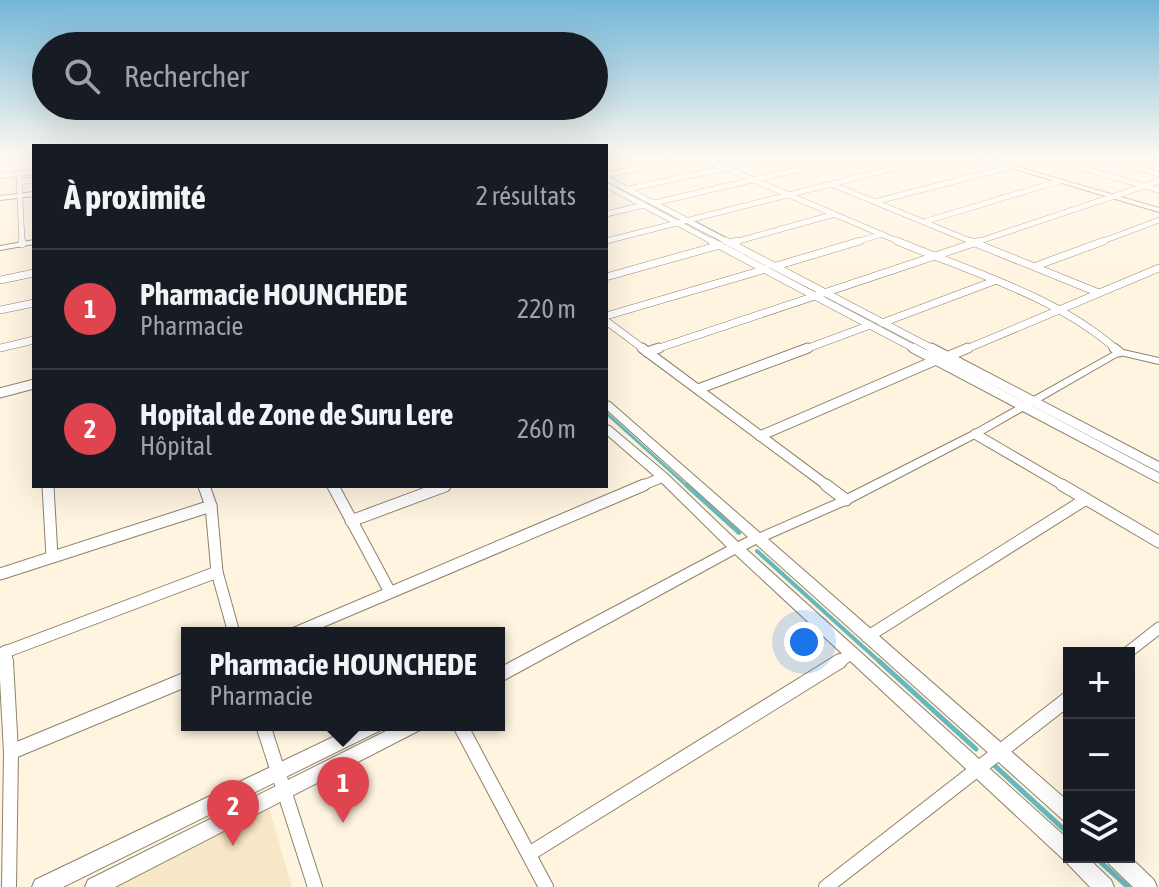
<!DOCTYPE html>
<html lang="fr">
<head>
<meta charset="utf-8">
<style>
  body { margin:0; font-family:"Asap Condensed",sans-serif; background:#242831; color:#f1f3f6 }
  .controls { position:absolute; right:24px; bottom:24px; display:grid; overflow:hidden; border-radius:0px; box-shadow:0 8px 32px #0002 }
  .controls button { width:72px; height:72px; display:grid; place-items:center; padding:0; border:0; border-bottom:2px solid #363941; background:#171b24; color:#f1f3f6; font:40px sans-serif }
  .you { position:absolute; left:804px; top:642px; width:28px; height:28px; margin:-20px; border:6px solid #fff; border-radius:50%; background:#1a73e8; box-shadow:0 0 0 12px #1a73e833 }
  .badge { display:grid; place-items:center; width:52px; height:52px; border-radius:50%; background:#b45309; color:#fff; font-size:26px; font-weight:700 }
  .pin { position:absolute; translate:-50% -66px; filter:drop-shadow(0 2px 4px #0008) }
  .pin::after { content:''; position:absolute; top:42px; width:28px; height:24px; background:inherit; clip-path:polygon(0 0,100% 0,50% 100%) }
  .popup { position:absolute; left:181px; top:627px; width:324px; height:104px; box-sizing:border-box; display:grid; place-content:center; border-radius:0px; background:#171b24; filter:drop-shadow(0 2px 6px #0005); font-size:26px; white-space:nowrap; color:#9ea1a6 }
  .popup b { font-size:30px; color:#f1f3f6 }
  .popup::after { content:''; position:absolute; left:50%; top:100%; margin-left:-16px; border:16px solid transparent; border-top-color:#171b24 }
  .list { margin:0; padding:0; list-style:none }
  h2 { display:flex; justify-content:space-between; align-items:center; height:104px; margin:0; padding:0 32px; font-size:34px }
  h2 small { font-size:26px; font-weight:400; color:#9ea1a6 }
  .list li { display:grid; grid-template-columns:52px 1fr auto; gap:24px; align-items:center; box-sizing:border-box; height:120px; padding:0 32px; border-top:2px solid #363941 }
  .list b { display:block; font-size:30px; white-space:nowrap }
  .list p { margin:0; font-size:26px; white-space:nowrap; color:#9ea1a6 }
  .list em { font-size:26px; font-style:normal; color:#9ea1a6 }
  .icon { flex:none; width:44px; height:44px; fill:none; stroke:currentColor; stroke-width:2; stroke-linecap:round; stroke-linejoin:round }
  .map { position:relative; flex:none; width:1159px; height:887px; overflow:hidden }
  .search { position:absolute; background:#171b24; box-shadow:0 8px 32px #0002; left:32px; top:32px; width:576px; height:88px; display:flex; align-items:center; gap:20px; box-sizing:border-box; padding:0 28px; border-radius:44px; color:#9ea1a6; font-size:30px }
  .panel { position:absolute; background:#171b24; box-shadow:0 8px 32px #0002; left:32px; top:144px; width:576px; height:344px; border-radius:0px }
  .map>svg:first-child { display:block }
  .built { fill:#f8e8c7 }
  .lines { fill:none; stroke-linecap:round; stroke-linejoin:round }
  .stream-far3 { stroke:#65b8be; stroke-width:2 }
  .stream-far2 { stroke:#65b8be; stroke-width:3 }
  .stream-far1 { stroke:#65b8be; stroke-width:4 }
  .stream { stroke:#65b8be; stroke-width:5 }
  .minor-far4-casing { stroke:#8e826b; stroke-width:6 }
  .minor-far3-casing { stroke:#8e826b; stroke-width:8 }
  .minor-far2-casing { stroke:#8e826b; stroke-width:11 }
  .minor-far1-casing { stroke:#8e826b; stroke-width:13 }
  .minor-casing { stroke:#8e826b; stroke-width:16 }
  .tertiary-casing { stroke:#8e826b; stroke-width:2 }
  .minor-far4 { stroke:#fff; stroke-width:5 }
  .minor-far3 { stroke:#fff; stroke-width:7 }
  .minor-far2 { stroke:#fff; stroke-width:9 }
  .minor-far1 { stroke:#fff; stroke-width:11 }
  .minor { stroke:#fff; stroke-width:14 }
  .tertiary { fill:#fff; fill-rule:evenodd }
</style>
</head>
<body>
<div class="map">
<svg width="1159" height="887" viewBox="0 0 1159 887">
  <rect width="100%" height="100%" fill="#fff4e0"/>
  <polygon class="built" points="268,804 292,887 105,887"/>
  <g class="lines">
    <polyline class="stream-far3" points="694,221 726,238"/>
    <polyline class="stream-far2" points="606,413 688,487"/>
    <g class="stream-far1">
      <polyline points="686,485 739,533"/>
      <polyline points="757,551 881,663"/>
    </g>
    <g class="stream">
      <polyline points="879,661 976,749"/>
      <polyline points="994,765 1069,834"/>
      <polyline points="1095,857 1128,887"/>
    </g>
    <defs>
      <g id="minor-far4">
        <polyline points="702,158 902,243"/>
        <polyline points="1046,158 1159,190"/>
        <polyline points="1098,158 1159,174"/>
        <polyline points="1154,158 1159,159"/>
        <polyline points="0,161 26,158"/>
        <polyline points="19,174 22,243"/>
        <polyline points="606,175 689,158"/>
        <polyline points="0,176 34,172"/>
        <polyline points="606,178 730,243"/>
        <polyline points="19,182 34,180"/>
        <polyline points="831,184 975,243"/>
        <polyline points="606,185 715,243"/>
        <polyline points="628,189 771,158"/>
        <polyline points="878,201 1010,167"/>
        <polyline points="654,203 847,158"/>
        <polyline points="606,214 644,205"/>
        <polyline points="927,221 1059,181"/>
        <polyline points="606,241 934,158"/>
        <polyline points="731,243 835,214"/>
        <polyline points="853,243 882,234"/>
        <polyline points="974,243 1159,181"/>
        <polyline points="1098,243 1159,220"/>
      </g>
      <g id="minor-far3">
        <polyline points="22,241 22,244"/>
        <polyline points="711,241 917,350"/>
        <polyline points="726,241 935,350"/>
        <path d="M 897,241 C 971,272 1056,296 1117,350"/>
        <polyline points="970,241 1099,293"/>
        <polyline points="730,243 738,241"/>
        <polyline points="776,266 860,241"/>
        <polyline points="1036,266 1104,241"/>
        <polyline points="606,277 720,245"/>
        <polyline points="0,280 34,273"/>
        <polyline points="0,310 34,303"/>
        <polyline points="606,316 766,269"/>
        <polyline points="606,321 645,350"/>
        <polyline points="882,323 994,281"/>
        <polyline points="0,348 34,340"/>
        <polyline points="653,350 980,241"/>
        <polyline points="803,350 870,325"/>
        <polyline points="964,350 1159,268"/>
      </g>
      <g id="minor-far2">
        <polyline points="642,348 829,487"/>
        <polyline points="913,348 1159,478"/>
        <polyline points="931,348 1159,467"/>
        <polyline points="1114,348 1119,352"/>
        <polyline points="647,352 659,348"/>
        <polyline points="949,356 968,348"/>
        <polyline points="698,389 808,348"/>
        <polyline points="0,393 34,384"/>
        <polyline points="975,434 1066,487"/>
        <polyline points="760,436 936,360"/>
        <polyline points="442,487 445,486"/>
        <polyline points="639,487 663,477"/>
      </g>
      <g id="minor-far1">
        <polyline points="826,485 846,500"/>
        <polyline points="1062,485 1159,542"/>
        <polyline points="48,486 52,557"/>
        <polyline points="204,486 211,506 217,572 234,633"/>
        <polyline points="333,486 390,592"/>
        <polyline points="351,521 445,486"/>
        <polyline points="0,574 211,506"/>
        <polyline points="295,633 644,485"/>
        <polyline points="867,637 1086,499"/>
        <polyline points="6,651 7,663"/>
        <polyline points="1127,653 1159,628"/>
        <polyline points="0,654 217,572"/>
        <polyline points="837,663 851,654"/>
      </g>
      <g id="minor">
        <polyline points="6,661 11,752 9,887"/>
        <polyline points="263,725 315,887"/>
        <polyline points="460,725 546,887"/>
        <polyline points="11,752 187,679"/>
        <polyline points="529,854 840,661"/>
        <polyline points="826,887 1069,698"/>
      </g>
      <g id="tertiary">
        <polygon points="978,158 987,158 1159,208 1159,212"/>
        <polygon points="34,192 34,196 0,200 0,196"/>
        <polygon points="34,240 34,244 0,250 0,246"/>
        <polygon points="1119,349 1159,358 1159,364 1120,355 979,436 850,503 768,539 1069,802 1069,823 1063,820 756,544 746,549 1069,840 1069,857 1087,857 1111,880 1114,887 1090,887 1065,861 735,554 499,683 499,668 727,547 659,480 606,434 606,425 610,426 667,474 738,542 748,537 606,409 606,401 610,402 760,533 842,497 971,432"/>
        <polygon points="358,725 383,725 381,730 63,887 32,887 35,880"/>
        <polygon points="398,725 422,725 420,730 115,887 85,887 88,880"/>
        <polygon points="1129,856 1154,880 1157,887 1133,887 1109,864 1107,857"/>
      </g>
    </defs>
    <use href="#minor-far4" class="minor-far4-casing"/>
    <use href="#minor-far3" class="minor-far3-casing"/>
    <use href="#minor-far2" class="minor-far2-casing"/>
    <use href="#minor-far1" class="minor-far1-casing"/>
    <use href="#minor" class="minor-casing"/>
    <use href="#tertiary" class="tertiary-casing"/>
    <use href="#minor-far4" class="minor-far4"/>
    <use href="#minor-far3" class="minor-far3"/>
    <use href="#minor-far2" class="minor-far2"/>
    <use href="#minor-far1" class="minor-far1"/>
    <use href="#minor" class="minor"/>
    <use href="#tertiary" class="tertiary"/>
  </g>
  <linearGradient id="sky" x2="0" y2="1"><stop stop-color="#73b6d7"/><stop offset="0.56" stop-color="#fffaf1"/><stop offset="1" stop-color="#fffaf1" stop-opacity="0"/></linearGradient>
  <rect width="1159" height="282" fill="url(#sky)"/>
</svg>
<div class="controls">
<button>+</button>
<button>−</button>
<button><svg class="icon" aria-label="layers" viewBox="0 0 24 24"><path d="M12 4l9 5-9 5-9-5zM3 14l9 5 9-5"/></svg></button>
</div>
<div class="you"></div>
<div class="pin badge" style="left:343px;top:823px;background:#e0444e">1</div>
<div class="popup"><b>Pharmacie HOUNCHEDE</b>Pharmacie</div>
<div class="pin badge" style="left:233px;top:846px;background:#e0444e">2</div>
<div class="search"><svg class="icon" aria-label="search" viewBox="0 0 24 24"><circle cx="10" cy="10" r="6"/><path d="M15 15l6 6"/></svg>Rechercher</div>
<section class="panel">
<h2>À proximité<small>2 résultats</small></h2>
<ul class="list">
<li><span class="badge" style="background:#e0444e">1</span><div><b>Pharmacie HOUNCHEDE</b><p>Pharmacie</p></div><em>220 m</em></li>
<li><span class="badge" style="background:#e0444e">2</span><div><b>Hopital de Zone de Suru Lere</b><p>Hôpital</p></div><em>260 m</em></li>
</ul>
</section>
</div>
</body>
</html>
